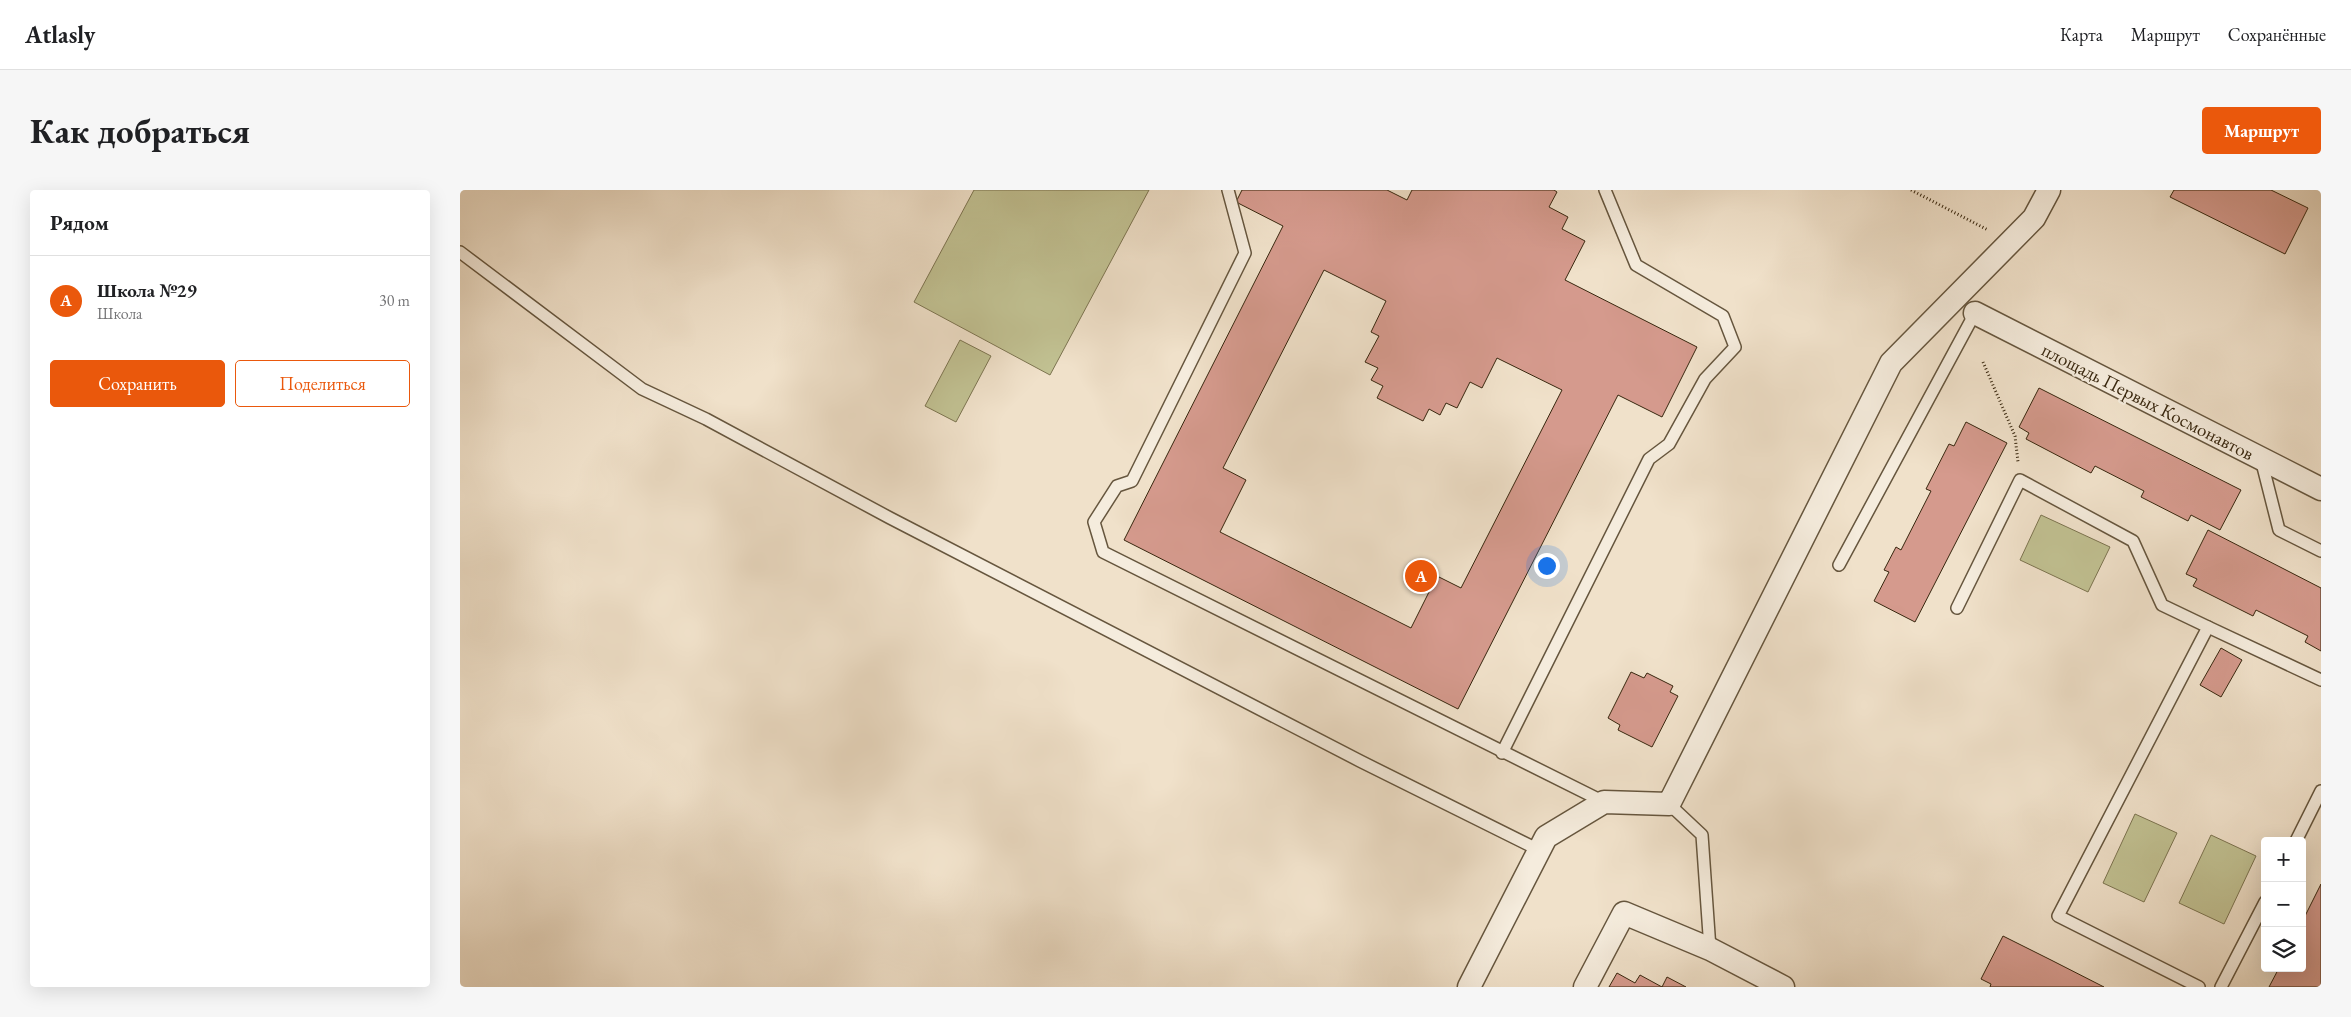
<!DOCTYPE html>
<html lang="ru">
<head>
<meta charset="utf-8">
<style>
  body { margin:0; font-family:"EB Garamond",serif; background:#f6f6f6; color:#202124 }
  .controls { position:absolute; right:15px; bottom:15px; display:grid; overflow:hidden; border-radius:5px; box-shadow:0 5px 20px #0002 }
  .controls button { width:45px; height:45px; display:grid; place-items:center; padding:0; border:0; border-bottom:1px solid #e0e0e0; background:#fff; color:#202124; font:25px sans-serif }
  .you { position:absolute; left:1086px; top:375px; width:18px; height:18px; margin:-12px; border:4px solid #fff; border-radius:50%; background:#1a73e8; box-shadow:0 0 0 8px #1a73e833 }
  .badge { display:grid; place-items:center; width:32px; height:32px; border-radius:50%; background:#ea580c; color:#fff; font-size:16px; font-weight:700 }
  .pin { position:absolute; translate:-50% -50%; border:2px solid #fff; box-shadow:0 1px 5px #0006 }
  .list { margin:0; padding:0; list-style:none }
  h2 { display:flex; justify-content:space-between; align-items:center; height:65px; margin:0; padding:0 20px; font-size:21px }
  h2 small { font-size:16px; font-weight:400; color:#757577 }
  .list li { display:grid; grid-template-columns:32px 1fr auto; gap:15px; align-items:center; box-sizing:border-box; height:90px; padding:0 20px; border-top:1px solid #e0e0e0 }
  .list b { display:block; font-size:19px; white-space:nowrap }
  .list p { margin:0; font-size:16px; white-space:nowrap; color:#757577 }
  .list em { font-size:16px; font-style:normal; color:#757577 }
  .actions { display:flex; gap:10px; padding:15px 20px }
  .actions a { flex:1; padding:11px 0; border:1px solid #ea580c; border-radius:5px; text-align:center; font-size:18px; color:#ea580c }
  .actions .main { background:#ea580c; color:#fff }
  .icon { flex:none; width:28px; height:28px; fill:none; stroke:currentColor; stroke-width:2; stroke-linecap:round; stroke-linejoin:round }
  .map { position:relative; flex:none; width:1861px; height:797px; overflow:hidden; border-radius:5px }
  header { display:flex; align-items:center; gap:30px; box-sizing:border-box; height:70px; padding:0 25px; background:#fff; border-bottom:1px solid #e0e0e0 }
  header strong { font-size:24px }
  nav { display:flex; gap:28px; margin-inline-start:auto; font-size:18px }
  .intro { display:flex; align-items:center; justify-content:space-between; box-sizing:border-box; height:120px; padding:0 30px }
  h1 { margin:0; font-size:35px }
  .button { padding:12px 22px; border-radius:5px; background:#ea580c; color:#fff; font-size:18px; font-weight:700 }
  main { display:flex; gap:30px; padding:0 30px }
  aside { flex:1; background:#fff; border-radius:5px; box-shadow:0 5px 20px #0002 }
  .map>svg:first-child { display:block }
  .green { fill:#c1c192; stroke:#7c7450 }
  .building { fill:#d59a8d; stroke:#38270f; fill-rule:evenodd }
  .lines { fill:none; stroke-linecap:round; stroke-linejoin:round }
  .service-casing { stroke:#66563e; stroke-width:14 }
  .minor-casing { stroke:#66563e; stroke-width:25 }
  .path { stroke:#38270f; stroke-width:3; stroke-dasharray:1 2.5; stroke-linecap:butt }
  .service { stroke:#f5ecdd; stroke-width:11 }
  .minor { stroke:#f5ecdd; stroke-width:22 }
  .labels { text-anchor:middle; stroke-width:4.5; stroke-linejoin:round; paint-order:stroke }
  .street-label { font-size:19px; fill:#38270f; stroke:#f5ecdd }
</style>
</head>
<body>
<header>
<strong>Atlasly</strong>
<nav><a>Карта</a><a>Маршрут</a><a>Сохранённые</a></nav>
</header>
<div class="intro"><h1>Как добраться</h1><a class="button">Маршрут</a></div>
<main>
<aside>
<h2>Рядом<small></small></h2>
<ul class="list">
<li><span class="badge">A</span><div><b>Школа №29</b><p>Школа</p></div><em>30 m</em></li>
</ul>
<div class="actions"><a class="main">Сохранить</a><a>Поделиться</a></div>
</aside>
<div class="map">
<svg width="1861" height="797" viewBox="0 0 1861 797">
  <rect width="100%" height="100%" fill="#f0e1ca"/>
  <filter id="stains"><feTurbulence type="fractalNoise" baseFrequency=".004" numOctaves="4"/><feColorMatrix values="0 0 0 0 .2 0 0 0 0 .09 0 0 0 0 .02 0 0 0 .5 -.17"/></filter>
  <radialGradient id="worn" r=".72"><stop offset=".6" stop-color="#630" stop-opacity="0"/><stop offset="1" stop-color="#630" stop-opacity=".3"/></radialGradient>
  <g class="green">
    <polygon points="514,0 689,0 590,185 454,112"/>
    <polygon points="500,150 531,166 496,232 465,216"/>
    <polygon points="1581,325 1650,357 1628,402 1560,370"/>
    <polygon points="1675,624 1717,643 1684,712 1643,693"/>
    <polygon points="1751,645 1796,666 1764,734 1719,713"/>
  </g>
  <g class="building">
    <path d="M 782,0 L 927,0 L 947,10 L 952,0 L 1094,0 L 1097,2 L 1089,17 L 1108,27 L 1102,39 L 1125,51 L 1105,90 L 1237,157 L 1202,227 L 1158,205 L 998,519 L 664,350 L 823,36 L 776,12 ZM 864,80 L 926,111 L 911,142 L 919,146 L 905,172 L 918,178 L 911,190 L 923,196 L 917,208 L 963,231 L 969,219 L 980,225 L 986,213 L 997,218 L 1010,192 L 1022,198 L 1037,168 L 1102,200 L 1001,398 L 977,386 L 951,438 L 760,342 L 786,290 L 763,278 Z"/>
    <polygon points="1714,0 1811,0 1848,18 1825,64 1710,7"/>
    <polygon points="1579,198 1781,300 1760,340 1731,325 1728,331 1681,307 1684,301 1635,276 1631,283 1566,249 1569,243 1559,237"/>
    <polygon points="1506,232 1547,253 1455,432 1414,411 1429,382 1424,380 1436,357 1441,360 1471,301 1466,299 1489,254 1494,256"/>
    <polygon points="1748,340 1861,398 1861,461 1845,452 1848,446 1796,420 1793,426 1733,396 1737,389 1726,384"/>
    <polygon points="1761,458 1782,470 1761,507 1740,495"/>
    <polygon points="1171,482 1184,488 1187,483 1213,496 1210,502 1218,506 1192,557 1158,540 1160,535 1148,528"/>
    <polygon points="1861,694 1861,797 1809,797 1819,778 1842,778 1842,732"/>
    <polygon points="1543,746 1591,770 1644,797 1530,797 1531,794 1521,789"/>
    <polygon points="1157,783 1175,793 1180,785 1202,797 1207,787 1226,797 1149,797"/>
  </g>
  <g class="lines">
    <defs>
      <g id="service">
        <polyline points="768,0 785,63 672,291 657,296 634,332 643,362 1144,612"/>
        <polyline points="0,62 182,199 246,229 430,328 900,571 1079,660"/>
        <polyline points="1801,269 1819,340 1861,361"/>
        <polyline points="1379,375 1515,123"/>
        <polyline points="1497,418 1560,290 1673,351 1702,415 1748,437 1598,726 1739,797"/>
        <polyline points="1748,437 1861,490"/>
        <polyline points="1042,563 1189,269 1209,254 1245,189 1275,157 1263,126 1176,75 1145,0"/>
        <polyline points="1209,614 1242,645 1250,759"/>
        <polyline points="1836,651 1861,601"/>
        <polyline points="1761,797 1805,712"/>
      </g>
      <g id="minor">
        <polyline points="1515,123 1861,299"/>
        <polyline points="1009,797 1086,647 1144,612 1209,614 1431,173 1574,28 1589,0"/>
        <polyline points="1125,797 1164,723 1250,759 1323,797"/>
      </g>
    </defs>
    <use href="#service" class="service-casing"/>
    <use href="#minor" class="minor-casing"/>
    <g class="path">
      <polyline points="1451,0 1528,40"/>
      <polyline points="1523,172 1555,246 1558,272"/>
    </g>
    <use href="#service" class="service"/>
    <use href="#minor" class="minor"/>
  </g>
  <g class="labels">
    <g class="street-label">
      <text transform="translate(1688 211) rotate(27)" y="7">площадь Первых Космонавтов</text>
    </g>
  </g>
  <rect width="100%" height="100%" filter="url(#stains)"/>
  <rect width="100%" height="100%" fill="url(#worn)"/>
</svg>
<div class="controls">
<button>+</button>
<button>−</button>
<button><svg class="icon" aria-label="layers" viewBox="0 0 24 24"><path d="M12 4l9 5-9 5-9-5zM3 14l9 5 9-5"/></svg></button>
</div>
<div class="you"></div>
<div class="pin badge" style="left:961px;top:386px">A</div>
</div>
</main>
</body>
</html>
